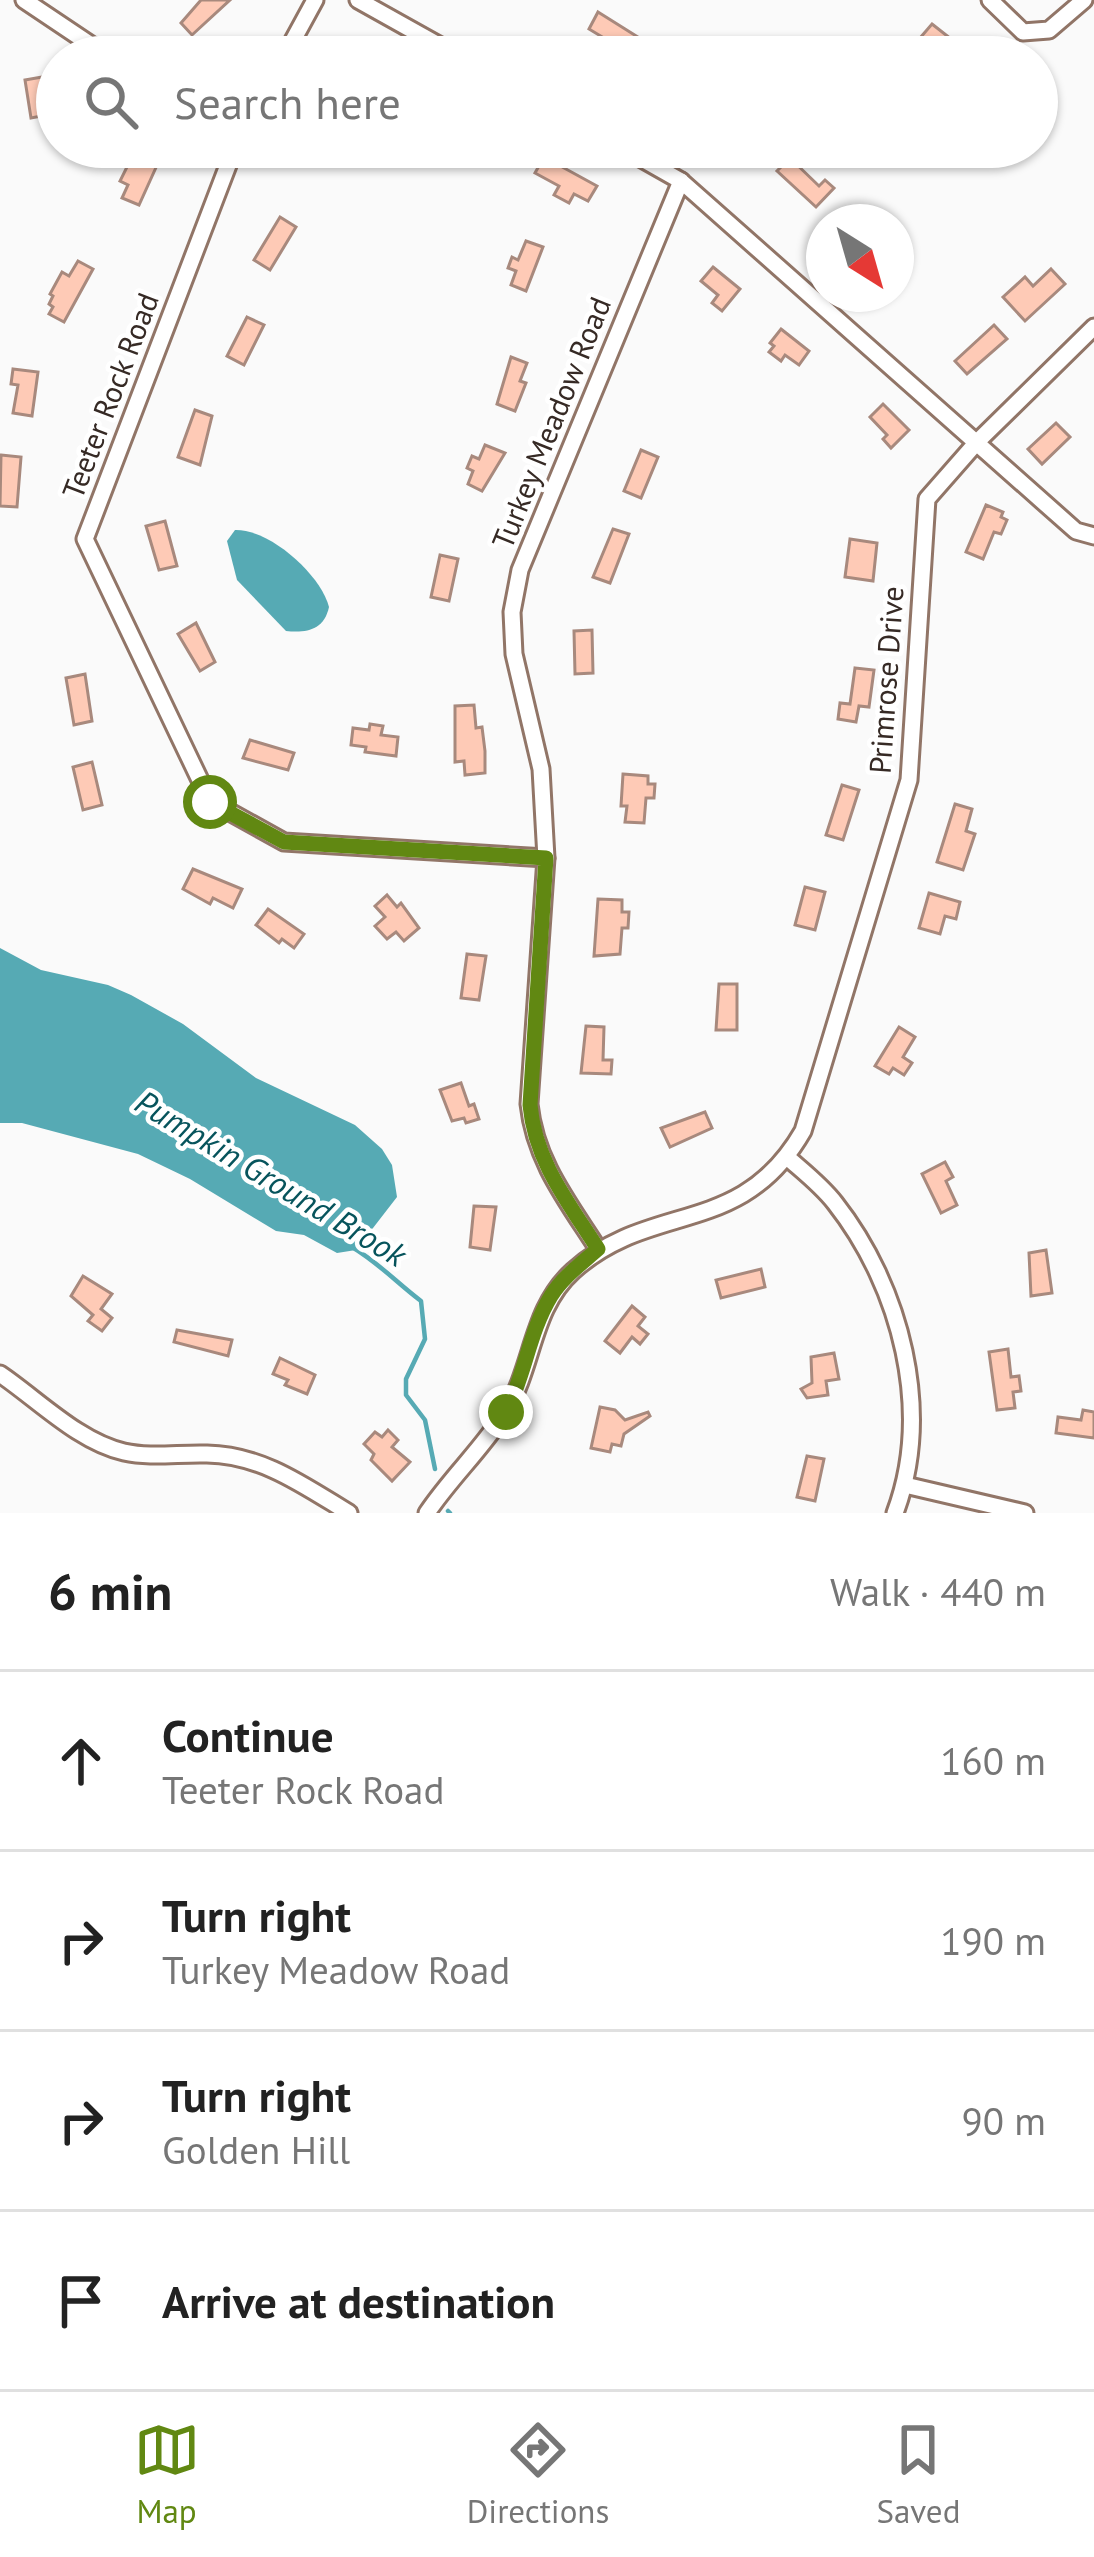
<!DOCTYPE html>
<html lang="en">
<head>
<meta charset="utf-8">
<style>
  body { margin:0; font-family:"PT Sans",sans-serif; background:#f6f6f6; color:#222 }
  .compass { position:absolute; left:806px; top:204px; width:108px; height:108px; border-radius:50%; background:#fff; box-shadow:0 3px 9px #0004; rotate:143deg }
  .stop { position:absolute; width:36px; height:36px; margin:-27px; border:9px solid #618812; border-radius:50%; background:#fff }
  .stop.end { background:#618812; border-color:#fff; box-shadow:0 3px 12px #0008 }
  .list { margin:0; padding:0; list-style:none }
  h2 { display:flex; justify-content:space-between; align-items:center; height:156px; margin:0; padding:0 48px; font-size:51px }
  h2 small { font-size:39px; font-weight:400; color:#767676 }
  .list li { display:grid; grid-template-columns:78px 1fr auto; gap:36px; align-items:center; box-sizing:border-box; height:180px; padding:0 48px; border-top:3px solid #e0e0e0 }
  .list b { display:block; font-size:45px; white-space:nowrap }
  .list p { margin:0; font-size:39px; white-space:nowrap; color:#767676 }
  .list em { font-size:39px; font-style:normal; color:#767676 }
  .icon { flex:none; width:66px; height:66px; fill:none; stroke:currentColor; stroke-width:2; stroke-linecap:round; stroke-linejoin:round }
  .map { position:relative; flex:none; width:1094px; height:1513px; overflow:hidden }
  .search { position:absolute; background:#fff; box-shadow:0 3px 9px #0004; left:36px; right:36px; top:36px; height:132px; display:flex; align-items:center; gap:30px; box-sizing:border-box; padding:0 42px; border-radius:66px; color:#767676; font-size:45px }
  .sheet { height:876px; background:#fff }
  nav { display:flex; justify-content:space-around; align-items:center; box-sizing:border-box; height:168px; border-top:3px solid #e0e0e0; background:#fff; font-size:33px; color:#767676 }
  nav a { display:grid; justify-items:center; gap:6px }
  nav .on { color:#618812 }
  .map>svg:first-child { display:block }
  .water { fill:#56aab4 }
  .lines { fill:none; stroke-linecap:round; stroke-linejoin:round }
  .stream { stroke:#56aab4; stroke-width:4.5 }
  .building { fill:#fecab6; stroke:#a8897d; stroke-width:3 }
  .minor-casing { stroke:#917567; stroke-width:21 }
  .minor { stroke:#fff; stroke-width:15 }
  .route { stroke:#618812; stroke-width:15 }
  .labels { text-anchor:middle; stroke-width:9; stroke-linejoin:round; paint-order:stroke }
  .street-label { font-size:30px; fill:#362a25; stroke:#fff }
  .water-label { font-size:33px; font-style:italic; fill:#07545c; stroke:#fff }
</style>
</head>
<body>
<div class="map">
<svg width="1094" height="1513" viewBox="0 0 1094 1513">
  <rect width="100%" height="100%" fill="#fafafa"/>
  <g class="water">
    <path d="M 235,530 C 270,529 321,575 329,607 C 324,630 307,633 286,631 L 237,580 L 227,541 Z"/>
    <polygon points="0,948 41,970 108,985 131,995 183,1024 256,1078 355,1125 382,1149 392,1165 397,1197 356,1250 337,1253 304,1235 276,1231 190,1179 138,1154 22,1123 0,1123"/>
  </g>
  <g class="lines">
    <g class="stream">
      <path d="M 352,1247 C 379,1263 397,1283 421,1301 L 425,1339 L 406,1379 L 406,1395 L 425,1420 L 435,1469"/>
      <polyline points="448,1511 450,1513"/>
    </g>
  </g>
  <g class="building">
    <polygon points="201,0 230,0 192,35 181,23"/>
    <polygon points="598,12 641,39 632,55 589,29"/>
    <polygon points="932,24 960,46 951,57 925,57 932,47 920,38"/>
    <polygon points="42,77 45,94 57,92 57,113 31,118 25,80"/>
    <polygon points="130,147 145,151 143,156 158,163 139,205 122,198 128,185 120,181 129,163 123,160"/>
    <polygon points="544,157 597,186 588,201 574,194 569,203 554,195 559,186 535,173"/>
    <polygon points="790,158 819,186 825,180 834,188 816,207 777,171"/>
    <polygon points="280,217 296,227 270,270 254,260"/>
    <polygon points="526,241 543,247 526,291 511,285 516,271 508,268 512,257 518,260"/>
    <polygon points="78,261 93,269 64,322 49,314 53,307 49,304 53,296 50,294 62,272 69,276"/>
    <polygon points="713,267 740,289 722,311 712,303 718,295 701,281"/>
    <polygon points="1051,269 1065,284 1025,321 1003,297 1025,277 1033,286"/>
    <polygon points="247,317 264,325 244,365 227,356"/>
    <polygon points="994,325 1007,339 967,374 955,361"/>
    <polygon points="781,329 809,351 799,365 785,355 781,361 769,352 774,346 770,343"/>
    <polygon points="511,357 527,363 520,381 526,383 515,411 497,404"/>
    <polygon points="13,369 38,372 32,416 13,413 18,385 11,384"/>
    <polygon points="883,404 909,430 891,448 883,439 887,435 870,417"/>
    <polygon points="195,410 212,416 200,465 178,457"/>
    <polygon points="1056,423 1070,437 1042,464 1028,449"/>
    <polygon points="485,445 505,453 482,491 468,484 473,471 467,468 472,456 479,459"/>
    <polygon points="641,450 658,457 641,498 624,491"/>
    <polygon points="1,455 21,457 17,507 0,506"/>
    <polygon points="986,505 1003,512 1001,517 1007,520 1001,534 994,532 983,559 966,552"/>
    <polygon points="165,521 177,566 159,570 146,526"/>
    <polygon points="613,529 629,534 610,583 593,577"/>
    <polygon points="850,539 877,543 873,581 845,577"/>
    <polygon points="440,555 458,559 449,601 431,597"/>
    <polygon points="196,623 215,662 200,671 178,634"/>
    <polygon points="592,630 593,673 575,674 574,631"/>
    <polygon points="855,668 874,670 869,707 859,706 856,722 838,719 840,703 850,704"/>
    <polygon points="85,674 92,721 74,725 66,678"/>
    <polygon points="474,705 476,728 482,727 485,751 485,773 465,775 464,761 455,762 455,706"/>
    <polygon points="370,724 383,726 381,735 398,737 396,756 365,752 366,747 351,745 353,728 369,730"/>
    <polygon points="250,740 294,753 288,770 243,758"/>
    <polygon points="92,762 102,805 83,810 73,767"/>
    <polygon points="623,774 648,776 648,784 655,784 654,798 646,798 644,823 625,822 627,806 621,806"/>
    <polygon points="842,785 859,790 843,840 826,835"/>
    <polygon points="955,804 972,809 966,831 975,834 963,870 937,862"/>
    <polygon points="193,869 242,889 233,908 213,898 210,904 183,889"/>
    <polygon points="805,887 825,892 815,930 795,925"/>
    <polygon points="929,893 960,902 956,919 945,916 940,934 919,928"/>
    <polygon points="387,895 397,907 401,903 419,928 404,941 396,932 387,939 375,926 385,917 375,906"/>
    <polygon points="598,899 622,900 622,912 629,912 628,928 622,928 620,954 594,956"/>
    <polygon points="268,909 304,934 294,948 282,939 279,943 256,925"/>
    <polygon points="467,954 486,956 479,1000 461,998"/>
    <polygon points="719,984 737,984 737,1030 716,1030"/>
    <polygon points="586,1026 604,1027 603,1060 612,1060 611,1074 581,1073"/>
    <polygon points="899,1027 915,1037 903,1057 912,1063 904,1075 893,1068 889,1074 875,1066"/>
    <polygon points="461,1083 469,1106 474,1104 479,1119 466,1123 464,1118 452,1121 440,1090"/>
    <polygon points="705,1112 712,1128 670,1147 661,1128"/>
    <polygon points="945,1162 953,1177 946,1181 957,1205 941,1213 922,1174"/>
    <polygon points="474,1206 496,1207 490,1250 470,1247"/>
    <polygon points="1046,1250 1052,1293 1031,1296 1029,1253"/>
    <polygon points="761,1269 765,1287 721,1298 716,1280"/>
    <polygon points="83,1276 112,1294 101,1309 112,1318 102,1331 88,1321 93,1315 71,1296"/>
    <polygon points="632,1306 645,1317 638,1326 648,1334 640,1344 632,1337 620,1353 605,1341"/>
    <polygon points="177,1330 232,1340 228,1356 174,1342"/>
    <polygon points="1008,1349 1011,1377 1019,1376 1021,1391 1013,1392 1015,1408 997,1410 989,1352"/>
    <polygon points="834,1353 839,1379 826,1381 828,1395 807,1398 801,1389 812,1383 811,1357"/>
    <polygon points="280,1358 315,1375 307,1394 285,1385 288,1380 273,1374"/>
    <polygon points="600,1407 615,1410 625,1420 648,1412 650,1416 624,1434 621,1446 612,1444 610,1452 591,1448"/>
    <polygon points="1083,1410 1094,1412 1094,1438 1056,1433 1058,1417 1081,1420"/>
    <polygon points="388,1430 398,1440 392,1447 410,1462 392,1481 371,1460 374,1454 364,1444 375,1432 382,1437"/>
    <polygon points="807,1456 824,1459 815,1501 797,1497"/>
  </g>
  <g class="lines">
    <defs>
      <g id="minor">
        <polyline points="24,0 109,57"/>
        <polyline points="358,0 460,57"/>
        <polyline points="990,0 1023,32 1049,30 1084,0"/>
        <polyline points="284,57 315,0"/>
        <polyline points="235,147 85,539 210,801 284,842 546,858"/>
        <polyline points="621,147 681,181 1076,531 1094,536"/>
        <path d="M 788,1158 C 804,1172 822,1186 835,1203 C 901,1287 933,1411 895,1513"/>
        <path d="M 598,1249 C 568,1202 535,1161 529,1104 L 546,858 L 541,769 L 514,654 L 512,612 L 520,570 L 681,181"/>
        <path d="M 0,1374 C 37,1399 79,1442 124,1452 C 151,1458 179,1453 207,1454 C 262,1455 303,1485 349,1513"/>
        <polyline points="905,1485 1025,1513"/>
        <path d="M 427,1513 C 451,1477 484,1447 506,1411 C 534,1365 531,1309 573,1271 C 651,1200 741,1239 803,1131 L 909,780 L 927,499 L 977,442 L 1094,327"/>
      </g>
    </defs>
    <use href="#minor" class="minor-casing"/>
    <use href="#minor" class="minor"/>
  </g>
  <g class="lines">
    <path class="route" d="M 210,802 L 284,842 L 546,858 L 530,1105 C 535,1161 568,1202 598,1249 C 581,1264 563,1277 551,1296 C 529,1332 525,1375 506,1412"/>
  </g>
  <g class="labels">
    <g class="street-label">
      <text transform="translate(111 396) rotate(-69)" y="10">Teeter Rock Road</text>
      <text transform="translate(552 423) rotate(-68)" y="10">Turkey Meadow Road</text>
      <text transform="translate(887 680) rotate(-86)" y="10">Primrose Drive</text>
    </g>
    <g class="water-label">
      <text transform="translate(271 1178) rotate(31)" y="12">Pumpkin Ground Brook</text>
    </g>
  </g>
</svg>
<svg class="compass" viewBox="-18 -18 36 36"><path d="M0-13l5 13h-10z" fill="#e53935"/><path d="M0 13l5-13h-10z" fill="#767676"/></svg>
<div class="stop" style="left:210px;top:802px"></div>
<div class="stop end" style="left:506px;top:1412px"></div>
<div class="search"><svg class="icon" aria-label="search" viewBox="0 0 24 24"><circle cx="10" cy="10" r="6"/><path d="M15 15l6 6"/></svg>Search here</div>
</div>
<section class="sheet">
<h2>6 min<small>Walk · 440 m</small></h2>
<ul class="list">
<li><svg class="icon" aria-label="ahead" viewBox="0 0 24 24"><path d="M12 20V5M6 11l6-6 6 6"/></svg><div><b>Continue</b><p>Teeter Rock Road</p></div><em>160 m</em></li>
<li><svg class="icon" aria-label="right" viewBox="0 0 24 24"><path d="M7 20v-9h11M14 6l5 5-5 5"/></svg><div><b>Turn right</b><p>Turkey Meadow Road</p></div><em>190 m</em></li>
<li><svg class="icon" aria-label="right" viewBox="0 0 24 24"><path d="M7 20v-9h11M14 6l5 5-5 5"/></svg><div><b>Turn right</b><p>Golden Hill</p></div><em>90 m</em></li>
<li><svg class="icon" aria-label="arrive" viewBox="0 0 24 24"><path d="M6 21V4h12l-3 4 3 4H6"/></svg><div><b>Arrive at destination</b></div></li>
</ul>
</section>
<nav>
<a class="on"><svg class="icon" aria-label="map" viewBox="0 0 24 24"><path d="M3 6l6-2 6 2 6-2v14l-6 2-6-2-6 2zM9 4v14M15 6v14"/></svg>Map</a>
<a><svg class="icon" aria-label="directions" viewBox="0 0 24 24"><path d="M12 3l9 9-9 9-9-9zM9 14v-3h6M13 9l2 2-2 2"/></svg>Directions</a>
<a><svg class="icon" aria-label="saved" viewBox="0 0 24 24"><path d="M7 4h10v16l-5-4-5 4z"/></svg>Saved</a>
</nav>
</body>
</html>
